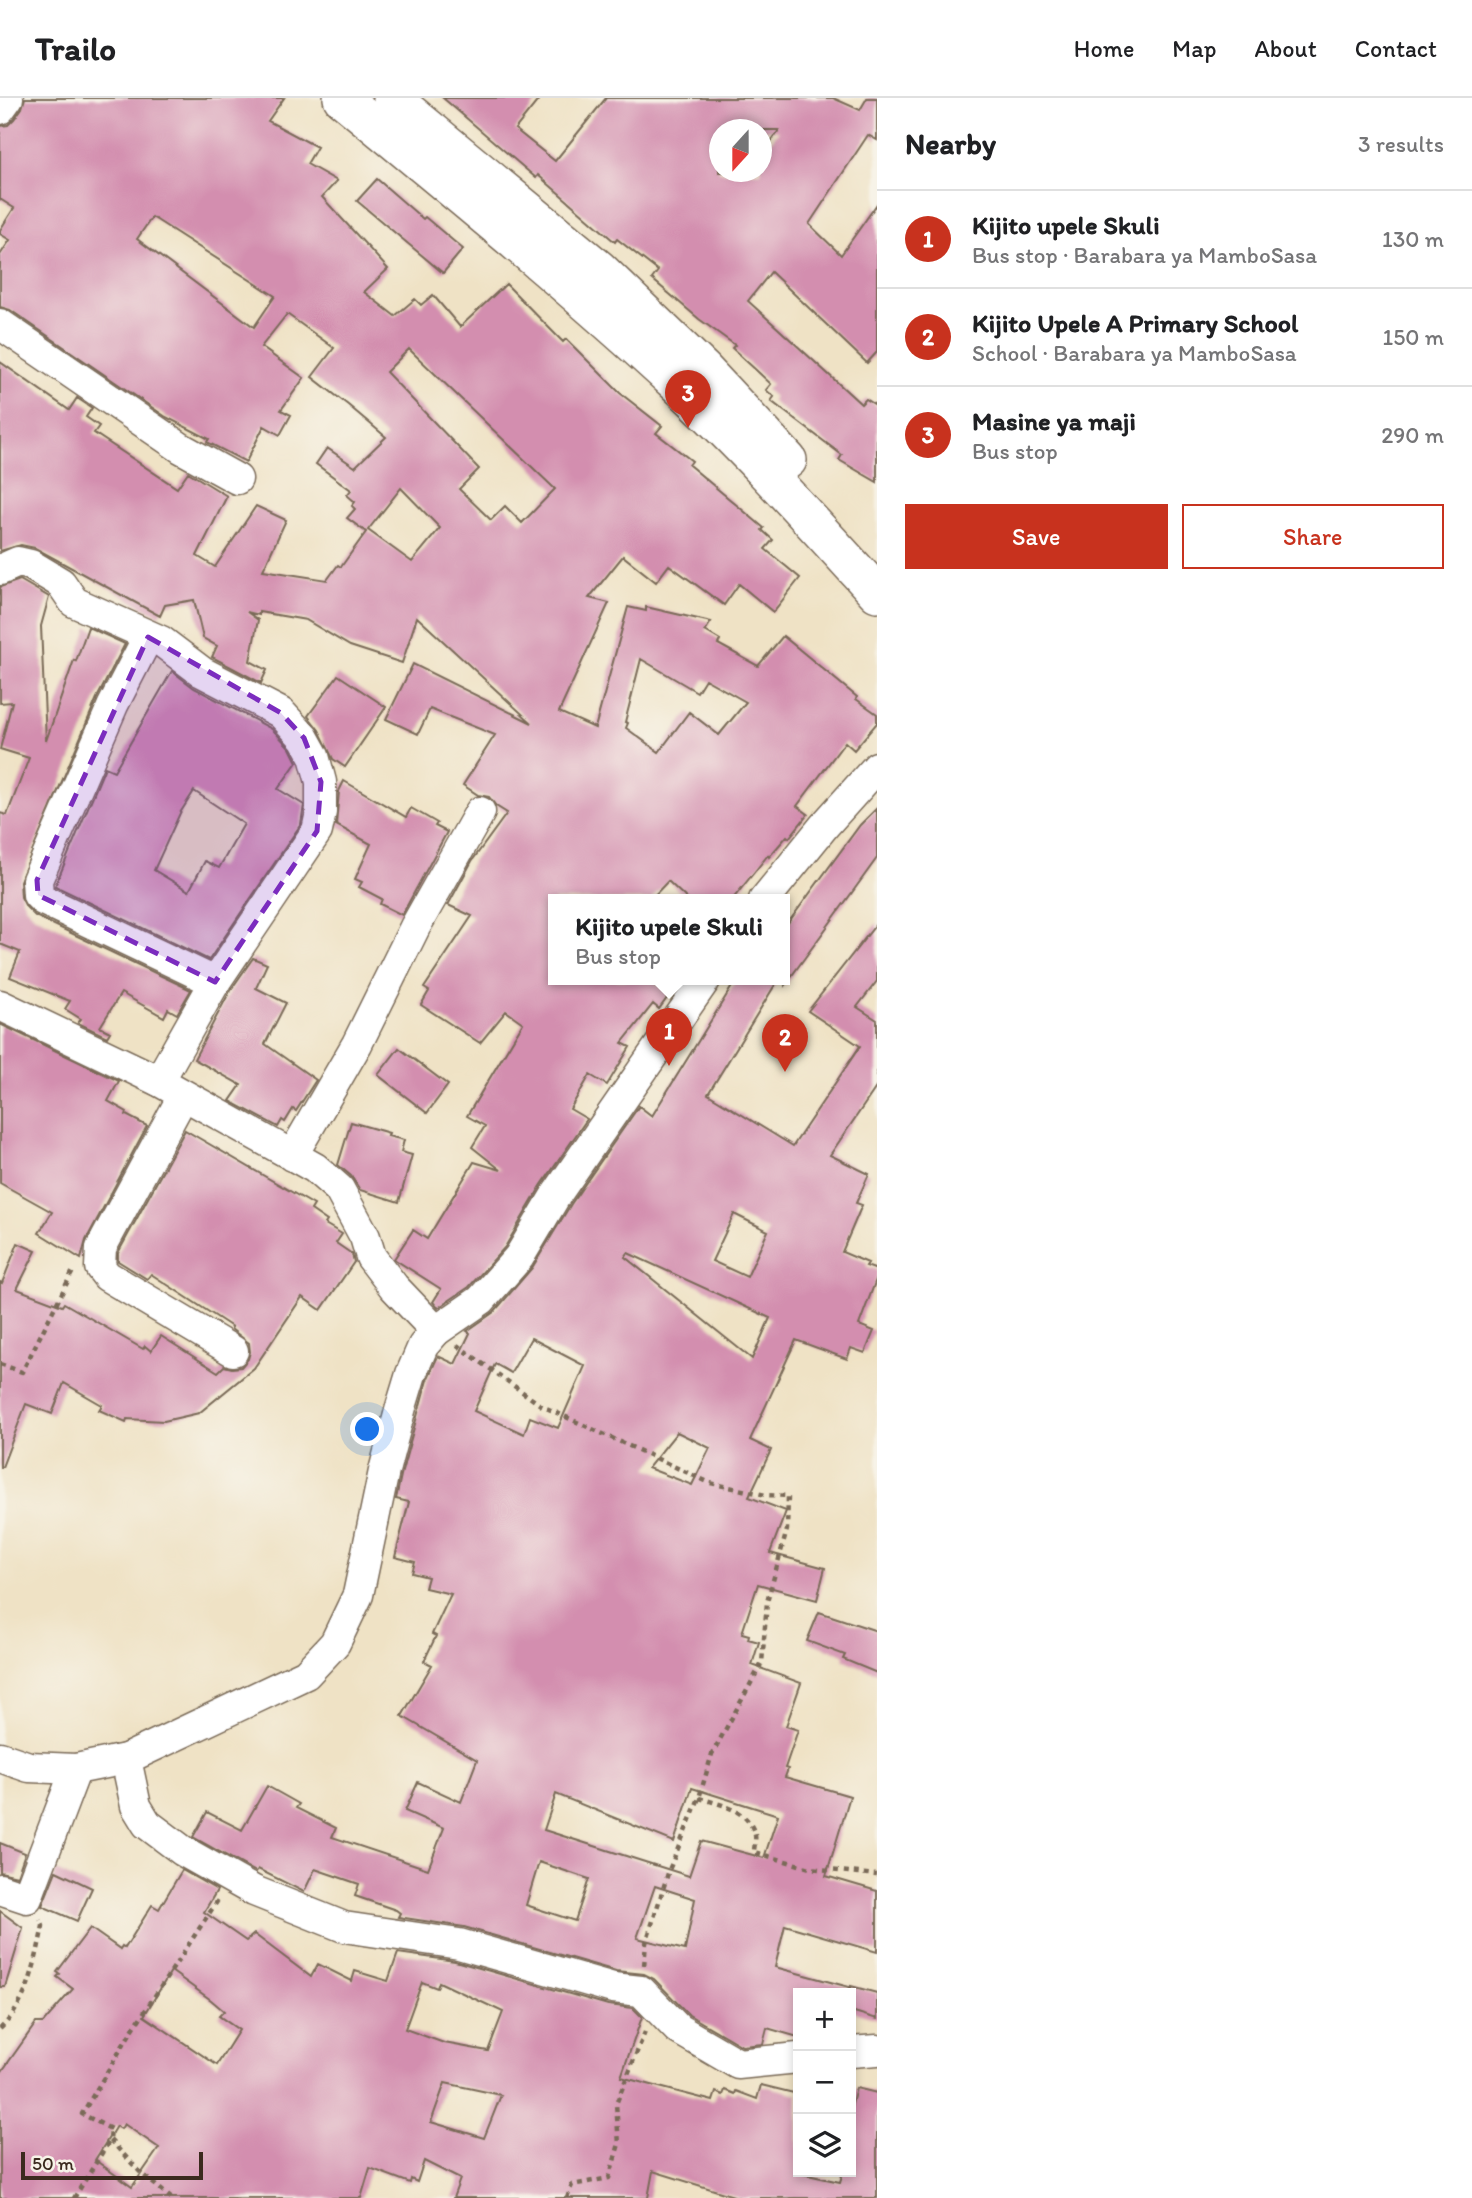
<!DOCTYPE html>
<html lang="en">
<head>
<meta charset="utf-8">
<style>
  body { margin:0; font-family:Itim,sans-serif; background:#f2f2f2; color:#202124 }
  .controls { position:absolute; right:21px; bottom:21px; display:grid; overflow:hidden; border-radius:0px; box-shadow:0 4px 10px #0003 }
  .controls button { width:63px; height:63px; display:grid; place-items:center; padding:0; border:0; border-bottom:2px solid #e0e0e0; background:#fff; color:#202124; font:35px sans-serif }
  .compass { position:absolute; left:709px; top:21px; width:63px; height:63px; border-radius:50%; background:#fff; box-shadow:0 4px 10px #0003; rotate:201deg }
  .scale { position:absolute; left:21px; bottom:18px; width:182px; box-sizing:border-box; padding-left:7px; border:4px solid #3b2a1e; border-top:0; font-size:19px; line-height:24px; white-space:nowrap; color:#3b2a1e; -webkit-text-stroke:5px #f7f3e8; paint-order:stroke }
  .you { position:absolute; left:368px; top:1332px; width:24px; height:24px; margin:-18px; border:5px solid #fff; border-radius:50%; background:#1a73e8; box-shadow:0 0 0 10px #1a73e833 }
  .badge { display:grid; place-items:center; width:46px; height:46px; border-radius:50%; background:#c8321e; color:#fff; font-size:23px; font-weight:700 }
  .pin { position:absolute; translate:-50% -58px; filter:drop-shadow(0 2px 4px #0008) }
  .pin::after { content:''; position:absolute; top:37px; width:24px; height:21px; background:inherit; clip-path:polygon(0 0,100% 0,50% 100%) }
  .popup { position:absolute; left:548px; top:796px; width:242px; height:91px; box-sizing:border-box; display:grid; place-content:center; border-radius:0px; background:#fff; filter:drop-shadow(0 2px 5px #0005); font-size:23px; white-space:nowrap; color:#757577 }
  .popup b { font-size:26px; color:#202124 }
  .popup::after { content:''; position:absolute; left:50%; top:100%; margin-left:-14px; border:14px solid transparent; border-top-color:#fff }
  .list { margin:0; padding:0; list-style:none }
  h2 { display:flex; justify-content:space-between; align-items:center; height:91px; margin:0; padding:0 28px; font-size:30px }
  h2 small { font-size:23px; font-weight:400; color:#757577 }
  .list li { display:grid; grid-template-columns:46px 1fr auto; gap:21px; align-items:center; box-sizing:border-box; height:98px; padding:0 28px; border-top:2px solid #e0e0e0 }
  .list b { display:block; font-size:26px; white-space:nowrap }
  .list p { margin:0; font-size:23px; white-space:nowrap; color:#757577 }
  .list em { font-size:23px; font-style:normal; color:#757577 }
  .actions { display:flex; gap:14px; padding:21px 28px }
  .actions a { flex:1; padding:16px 0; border:2px solid #c8321e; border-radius:0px; text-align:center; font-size:24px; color:#c8321e }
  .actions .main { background:#c8321e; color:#fff }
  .icon { flex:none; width:38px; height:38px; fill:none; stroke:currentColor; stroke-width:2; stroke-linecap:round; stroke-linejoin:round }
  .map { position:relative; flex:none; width:877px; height:2100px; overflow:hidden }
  header { display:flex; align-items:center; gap:42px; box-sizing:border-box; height:98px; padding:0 35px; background:#fff; border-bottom:2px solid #e0e0e0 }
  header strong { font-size:33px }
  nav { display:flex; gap:38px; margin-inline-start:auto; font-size:24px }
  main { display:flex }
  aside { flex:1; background:#fff }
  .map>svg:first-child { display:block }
  .building { fill:#d38eaf; fill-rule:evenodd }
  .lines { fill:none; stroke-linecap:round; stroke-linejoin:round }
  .minor-casing { stroke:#7a6a58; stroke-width:33 }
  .major-casing { stroke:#7a6a58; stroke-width:40 }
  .path { stroke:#7a6a58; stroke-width:4.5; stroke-dasharray:5 5; stroke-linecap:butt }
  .minor { stroke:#fff; stroke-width:30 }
  .major { stroke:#fff; stroke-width:37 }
  .marked { fill:#7b2cbf; fill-opacity:0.2; stroke:#7b2cbf; stroke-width:5; stroke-dasharray:14 9; stroke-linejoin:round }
</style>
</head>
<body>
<header>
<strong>Trailo</strong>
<nav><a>Home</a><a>Map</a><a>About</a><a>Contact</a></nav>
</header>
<main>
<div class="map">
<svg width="877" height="2100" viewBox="0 0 877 2100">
  <rect width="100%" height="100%" fill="#f7f3e8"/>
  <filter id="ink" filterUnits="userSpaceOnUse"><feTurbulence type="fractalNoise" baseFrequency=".0143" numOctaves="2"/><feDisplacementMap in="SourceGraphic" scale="14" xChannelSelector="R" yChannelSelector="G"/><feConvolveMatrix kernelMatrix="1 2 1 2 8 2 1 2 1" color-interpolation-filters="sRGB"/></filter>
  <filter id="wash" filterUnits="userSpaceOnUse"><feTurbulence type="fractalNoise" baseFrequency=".00686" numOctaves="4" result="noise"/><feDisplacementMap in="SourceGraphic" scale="28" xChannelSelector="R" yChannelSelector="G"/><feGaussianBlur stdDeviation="1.57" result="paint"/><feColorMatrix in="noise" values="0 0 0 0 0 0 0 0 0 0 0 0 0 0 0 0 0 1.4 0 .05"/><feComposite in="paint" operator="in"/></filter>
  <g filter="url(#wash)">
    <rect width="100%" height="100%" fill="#efe2c5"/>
    <g id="blocks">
      <g class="building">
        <path d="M 25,0 L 284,0 L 268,23 L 317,49 L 307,66 L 337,83 L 322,99 L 388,171 L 364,194 L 395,218 L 415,201 L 421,207 L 433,197 L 460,229 L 506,186 L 563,244 L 566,241 L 620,295 L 662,328 L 656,335 L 692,363 L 689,367 L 764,430 L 762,432 L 773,442 L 765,451 L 800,480 L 773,514 L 739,486 L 724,507 L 669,467 L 656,484 L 623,458 L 589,500 L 609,505 L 559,614 L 595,630 L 628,509 L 646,513 L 646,509 L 711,524 L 705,533 L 720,542 L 718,546 L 758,568 L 783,538 L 857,599 L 856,601 L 877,616 L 877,625 L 854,652 L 845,644 L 797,708 L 808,716 L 789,740 L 787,738 L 769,759 L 768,757 L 732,802 L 688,802 L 668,783 L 650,802 L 554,802 L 554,882 L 652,882 L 670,896 L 659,911 L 653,906 L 622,945 L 630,949 L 607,987 L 590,977 L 570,1011 L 587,1021 L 541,1088 L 505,1149 L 469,1189 L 438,1210 L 433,1204 L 441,1191 L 394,1161 L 413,1132 L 427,1141 L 474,1064 L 501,1072 L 472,1049 L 485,1028 L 467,1018 L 523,925 L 506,913 L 480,945 L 421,907 L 429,893 L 424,890 L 472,818 L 448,807 L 472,763 L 507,715 L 496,708 L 489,699 L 478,697 L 463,687 L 495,637 L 430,611 L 418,636 L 386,621 L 413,566 L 532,625 L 417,519 L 402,565 L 350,548 L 306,522 L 259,514 L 259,517 L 247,514 L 258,522 L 250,563 L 267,572 L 261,585 L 212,559 L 217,548 L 203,540 L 194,502 L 165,507 L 160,518 L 35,450 L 21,447 L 0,453 L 0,264 L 69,312 L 77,300 L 92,310 L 86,319 L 99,328 L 94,335 L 177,390 L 188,374 L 227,398 L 197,458 L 215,469 L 256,408 L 286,422 L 263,472 L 327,482 L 338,467 L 341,469 L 366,434 L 347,420 L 355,411 L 352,408 L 355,404 L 347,397 L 351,392 L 316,366 L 327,350 L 355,369 L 386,339 L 348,307 L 312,279 L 334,250 L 287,216 L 261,249 L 304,280 L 281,312 L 291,317 L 280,337 L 264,328 L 246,364 L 207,344 L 209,341 L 166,319 L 10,212 L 0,209 L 0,157 L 10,142 L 0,136 L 0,132 L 14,110 L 0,101 L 0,28 L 8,27 L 14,21 L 22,10 ZM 152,119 L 275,198 L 254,229 L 137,141 ZM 409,251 L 555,391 L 522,425 L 505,408 L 491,422 L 459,391 L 479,371 L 386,274 ZM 401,390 L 440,430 L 412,464 L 368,432 ZM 641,561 L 697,594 L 705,581 L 746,604 L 719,637 L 689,614 L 659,654 L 626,630 L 628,625 L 625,624 Z"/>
        <path d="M 443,0 L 540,0 L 515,31 L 555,63 L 606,0 L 833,0 L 860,12 L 867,0 L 877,0 L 877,42 L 868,37 L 809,126 L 841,157 L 877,106 L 877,254 L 867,265 L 771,174 L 748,203 L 861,306 L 866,301 L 877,308 L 877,384 L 839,362 L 842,357 L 771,303 L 774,299 L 766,292 L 771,286 L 732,250 L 735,247 L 699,221 L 652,181 L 658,173 L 617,141 L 615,144 L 538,77 L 536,80 ZM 719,32 L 779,32 L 761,58 L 761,74 L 719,74 Z"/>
        <polygon points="377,81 423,121 425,119 463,151 443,175 357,103"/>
        <polygon points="20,482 49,499 41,528 46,643 74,562 76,563 88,529 125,546 97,600 20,783 21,799 26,809 35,818 191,892 177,916 168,911 164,919 121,895 100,929 110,934 107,939 78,925 81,921 65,911 70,903 10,879 20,854 0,846 0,715 7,717 29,660 0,651 12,604 0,605 0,489"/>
        <path d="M 172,573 L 194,590 L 272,631 L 290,650 L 297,664 L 278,691 L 304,707 L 301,726 L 209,862 L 55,788 L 105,669 L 114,673 ZM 194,693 L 244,726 L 219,770 L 205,763 L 189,793 L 154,772 L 180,715 Z"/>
        <polygon points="338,577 386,609 345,669 333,661 319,632 308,618"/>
        <polygon points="344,683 406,719 411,710 437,725 435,728 447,734 402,817 380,806 382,801 359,789 362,784 355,781 371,746 336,727 339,693"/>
        <polygon points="877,710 877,760 785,887 785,829 860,727"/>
        <path d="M 877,825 L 877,883 L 857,909 L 877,922 L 877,988 L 830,1057 L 869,1076 L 856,1105 L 862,1107 L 842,1154 L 868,1165 L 866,1168 L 877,1172 L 877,1179 L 859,1227 L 874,1233 L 865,1255 L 851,1250 L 847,1261 L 796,1242 L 750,1342 L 771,1352 L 749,1399 L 786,1413 L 770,1455 L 825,1470 L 817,1502 L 758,1486 L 742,1535 L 749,1537 L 748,1541 L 759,1544 L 752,1567 L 801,1585 L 786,1628 L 798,1632 L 785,1670 L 788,1671 L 785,1679 L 850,1698 L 826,1778 L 877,1793 L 877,1854 L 785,1827 L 775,1869 L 849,1889 L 848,1895 L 798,1895 L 798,1939 L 767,1930 L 763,1946 L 742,1948 L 689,1917 L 654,1881 L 644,1876 L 616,1873 L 464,1829 L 398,1819 L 400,1815 L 396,1812 L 355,1798 L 359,1786 L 315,1771 L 304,1794 L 258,1771 L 256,1774 L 193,1739 L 207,1714 L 242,1732 L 267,1688 L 299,1706 L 296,1710 L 336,1730 L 332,1739 L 428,1771 L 444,1730 L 405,1713 L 418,1684 L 461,1704 L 477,1662 L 402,1618 L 432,1567 L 424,1563 L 436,1538 L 432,1536 L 451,1496 L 425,1490 L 428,1479 L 412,1475 L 415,1464 L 395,1459 L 409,1404 L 396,1401 L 401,1377 L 427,1282 L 438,1258 L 455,1266 L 470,1235 L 467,1233 L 494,1214 L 532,1170 L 571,1106 L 639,1008 L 652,1018 L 736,882 L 778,882 L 708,996 L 793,1048 L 860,948 L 808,913 ZM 734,1116 L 768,1133 L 747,1179 L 712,1163 ZM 628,1155 L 770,1220 L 752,1261 L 625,1159 ZM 531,1240 L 585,1268 L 558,1330 L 530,1319 L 524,1336 L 474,1313 L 495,1266 L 511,1275 ZM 677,1334 L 710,1350 L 692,1387 L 648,1370 ZM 692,1690 L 778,1717 L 764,1760 L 701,1743 L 689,1778 L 544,1732 L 556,1696 L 674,1744 ZM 539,1764 L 589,1781 L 575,1823 L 526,1807 ZM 655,1788 L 695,1801 L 685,1852 L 637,1840 Z"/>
        <polygon points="253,860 267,866 256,890 286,905 265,946 316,982 296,1013 293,1011 285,1024 282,1022 278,1029 230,1003 241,987 194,961 230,893"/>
        <polygon points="0,926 119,983 108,1003 127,1014 126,1017 147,1028 86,1142 81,1161 39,1135 52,1114 0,1085"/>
        <polygon points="399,950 448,987 427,1015 378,977"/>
        <polygon points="351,1024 389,1035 388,1038 404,1042 401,1054 412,1057 399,1104 360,1092 351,1078 338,1067"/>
        <polygon points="185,1032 314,1107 311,1112 327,1123 325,1126 342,1136 336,1145 352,1156 354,1164 321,1212 302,1199 254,1270 199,1315 164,1323 127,1321 126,1324 99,1312 102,1307 64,1285 52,1316 26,1306 2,1369 0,1369 0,1184 2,1185 18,1145 36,1153 17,1191 62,1208 64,1205 143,1251 145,1248 151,1253 161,1238 218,1274 224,1268 232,1270 241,1269 248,1261 250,1254 249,1245 231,1231 232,1229 151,1176 147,1181 118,1163 118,1155"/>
        <polygon points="819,1514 877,1533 877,1575 843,1561 845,1557 807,1543"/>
        <polygon points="0,1745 25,1755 17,1778 0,1774"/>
        <path d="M 182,1772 L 217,1792 L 204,1814 L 246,1843 L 254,1836 L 311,1879 L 318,1866 L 352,1883 L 355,1873 L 388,1883 L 398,1855 L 455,1863 L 608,1907 L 633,1910 L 642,1919 L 621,1979 L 713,2003 L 716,1994 L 723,1997 L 725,1992 L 735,1996 L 736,1993 L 757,2001 L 761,1987 L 798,1996 L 798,2075 L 840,2084 L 843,2074 L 851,2074 L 851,2010 L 856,1990 L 877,1995 L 877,2100 L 740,2100 L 653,2073 L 648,2100 L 453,2100 L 460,2081 L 424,2063 L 417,2084 L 411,2081 L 410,2085 L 370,2070 L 361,2100 L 0,2100 L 0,1976 L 36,1925 L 43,1925 L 73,1891 L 57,1879 L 60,1876 L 57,1874 L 90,1830 L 120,1851 L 122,1848 L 125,1850 L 152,1807 L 159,1811 ZM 171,1873 L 211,1902 L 224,1913 L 219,1918 L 239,1932 L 217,1967 L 144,1918 ZM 422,1884 L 437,1890 L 439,1884 L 503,1914 L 488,1953 L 444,1945 L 405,1931 ZM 445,1985 L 501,1997 L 484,2040 L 431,2024 ZM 124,2026 L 159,2050 L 132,2089 L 95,2062 L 116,2028 L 121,2031 Z"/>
        <polygon points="56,1773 92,1790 77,1823 42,1808"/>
        <polygon points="0,1813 23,1830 5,1889 0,1889"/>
        <polygon points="851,1888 877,1895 877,1921 851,1913"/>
      </g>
    </g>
  </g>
  <g filter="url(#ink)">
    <use href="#blocks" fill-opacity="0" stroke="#7a6a58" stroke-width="2"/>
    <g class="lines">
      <defs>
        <g id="minor">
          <polyline points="0,11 8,0"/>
          <polyline points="0,226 181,350 237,381"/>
          <polyline points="0,472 18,464 31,467 61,485 74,504 161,543 202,574 281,615 304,640 314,658 321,684 321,714 317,733 215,884 159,983"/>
          <polyline points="148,539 113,607 37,782 38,797 43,802 215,884"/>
          <polyline points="764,802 824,728 877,669"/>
          <polyline points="0,907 159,983 315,1070 339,1091 365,1139 371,1159 394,1189 436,1233"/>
          <polyline points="183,998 101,1150 100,1169 107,1178 233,1253"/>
          <polyline points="292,1058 357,946 415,829 480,714"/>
          <polyline points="0,1659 29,1669 76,1671 126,1661 306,1576 335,1545 358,1497 384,1373 401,1309 411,1276 423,1248 436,1233 481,1202 519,1159 556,1097 705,882"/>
          <polyline points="126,1661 136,1708 147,1726 183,1753 254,1793 344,1829 459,1846 613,1890 641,1893 678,1931 738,1966 798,1960"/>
          <polyline points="0,1791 27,1800 76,1671"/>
          <polyline points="851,1954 877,1952"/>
        </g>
        <g id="major">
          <path d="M 342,0 C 456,94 570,187 678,287 C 748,352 812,424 877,495"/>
          <polyline points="392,0 599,171 704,272 788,362"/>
        </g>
      </defs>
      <use href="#minor" class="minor-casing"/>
      <use href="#major" class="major-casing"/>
      <g class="path">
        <polyline points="457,1247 542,1308 710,1385 766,1397 788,1398 787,1432 767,1504 762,1565 712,1656 699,1700 669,1772 646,1845 644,1868"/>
        <polyline points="0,1266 22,1274 74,1171"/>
        <path d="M 699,1700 C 720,1706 749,1712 755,1737 C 756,1742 754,1749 754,1754 L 810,1770 L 877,1777"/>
        <path d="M 0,1931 C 29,1903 35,1865 43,1828 L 40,1822"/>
        <polyline points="110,2042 141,2075 171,2100"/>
        <polyline points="74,2100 110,2042 111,2031 82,2016 131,1934 218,1802"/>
        <polyline points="567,2100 572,2087 609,2080 619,2046 616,2006 645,1934"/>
      </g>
      <use href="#minor" class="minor"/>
      <use href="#major" class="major"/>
    </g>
  </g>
  <path class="marked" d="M 148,539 L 281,615 L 304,640 L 321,684 L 317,733 L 215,884 L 38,797 L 37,782 Z"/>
</svg>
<div class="controls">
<button>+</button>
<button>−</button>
<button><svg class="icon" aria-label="layers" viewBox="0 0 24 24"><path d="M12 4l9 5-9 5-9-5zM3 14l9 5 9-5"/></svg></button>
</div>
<svg class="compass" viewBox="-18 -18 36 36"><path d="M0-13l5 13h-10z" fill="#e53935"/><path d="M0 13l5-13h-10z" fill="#757577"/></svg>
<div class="scale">50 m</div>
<div class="you"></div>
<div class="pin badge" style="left:669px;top:968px">1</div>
<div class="popup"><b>Kijito upele Skuli</b>Bus stop</div>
<div class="pin badge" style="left:785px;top:974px">2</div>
<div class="pin badge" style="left:688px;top:330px">3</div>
</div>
<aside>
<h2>Nearby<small>3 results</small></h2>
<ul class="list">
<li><span class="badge">1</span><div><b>Kijito upele Skuli</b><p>Bus stop · Barabara ya MamboSasa</p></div><em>130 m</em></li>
<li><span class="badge">2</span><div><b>Kijito Upele A Primary School</b><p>School · Barabara ya MamboSasa</p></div><em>150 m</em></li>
<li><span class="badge">3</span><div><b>Masine ya maji</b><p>Bus stop</p></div><em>290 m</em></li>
</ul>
<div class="actions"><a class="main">Save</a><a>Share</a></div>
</aside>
</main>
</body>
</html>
